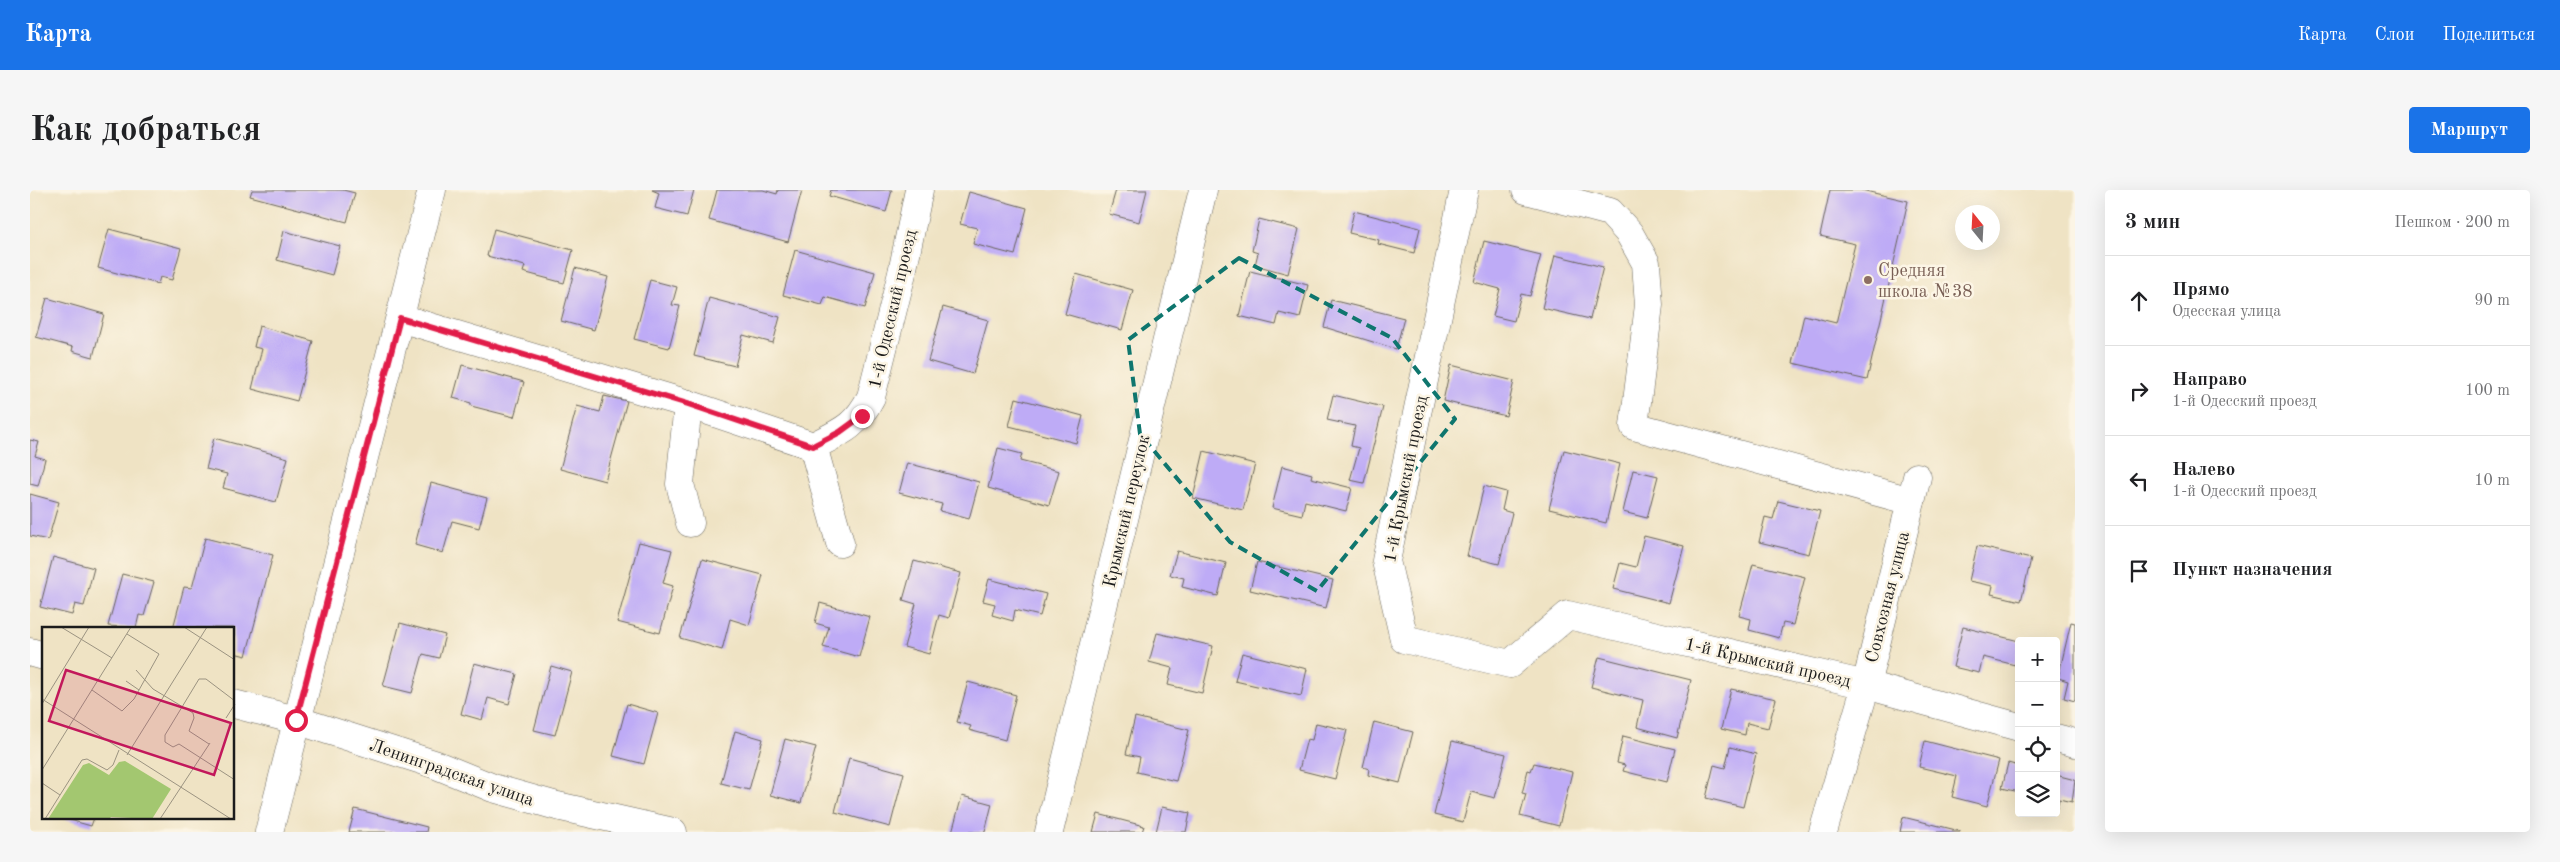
<!DOCTYPE html>
<html lang="ru">
<head>
<meta charset="utf-8">
<style>
  body { margin:0; font-family:"Old Standard TT",serif; background:#f6f6f6; color:#202124 }
  .controls { position:absolute; right:15px; bottom:15px; display:grid; overflow:hidden; border-radius:5px; box-shadow:0 5px 20px #0002 }
  .controls button { width:45px; height:45px; display:grid; place-items:center; padding:0; border:0; border-bottom:1px solid #e0e0e0; background:#fff; color:#202124; font:25px sans-serif }
  .compass { position:absolute; left:1925px; top:15px; width:45px; height:45px; border-radius:50%; background:#fff; box-shadow:0 5px 20px #0002; rotate:342deg }
  .stop { position:absolute; width:15px; height:15px; margin:-11px; border:4px solid #e11d48; border-radius:50%; background:#fff }
  .stop.end { background:#e11d48; border-color:#fff; box-shadow:0 1px 5px #0008 }
  .list { margin:0; padding:0; list-style:none }
  h2 { display:flex; justify-content:space-between; align-items:center; height:65px; margin:0; padding:0 20px; font-size:21px }
  h2 small { font-size:16px; font-weight:400; color:#757577 }
  .list li { display:grid; grid-template-columns:32px 1fr auto; gap:15px; align-items:center; box-sizing:border-box; height:90px; padding:0 20px; border-top:1px solid #e0e0e0 }
  .list b { display:block; font-size:19px; white-space:nowrap }
  .list p { margin:0; font-size:16px; white-space:nowrap; color:#757577 }
  .list em { font-size:16px; font-style:normal; color:#757577 }
  .icon { flex:none; width:28px; height:28px; fill:none; stroke:currentColor; stroke-width:2; stroke-linecap:round; stroke-linejoin:round }
  .map { position:relative; flex:none; width:2045px; height:642px; overflow:hidden; border-radius:5px }
  header { display:flex; align-items:center; gap:30px; box-sizing:border-box; height:70px; padding:0 25px; background:#1a73e8; color:#fff }
  header strong { font-size:24px }
  nav { display:flex; gap:28px; margin-inline-start:auto; font-size:18px }
  .intro { display:flex; align-items:center; justify-content:space-between; box-sizing:border-box; height:120px; padding:0 30px }
  h1 { margin:0; font-size:35px }
  .button { padding:12px 22px; border-radius:5px; background:#1a73e8; color:#fff; font-size:18px; font-weight:700 }
  main { display:flex; gap:30px; padding:0 30px }
  aside { flex:1; background:#fff; border-radius:5px; box-shadow:0 5px 20px #0002 }
  .map>svg:first-child { display:block }
  .building { fill:#beabf6 }
  .lines { fill:none; stroke-linecap:round; stroke-linejoin:round }
  .minor-casing { stroke:#666257; stroke-width:29 }
  .minor { stroke:#fff; stroke-width:28 }
  .route { stroke:#e11d48; stroke-width:6 }
  .marked { fill:none; stroke:#0f766e; stroke-width:4; stroke-dasharray:10 6; stroke-linejoin:round }
  .education-dot { fill:#8d6e63; stroke:#fcf5e5; stroke-width:2 }
  .labels { text-anchor:middle; stroke-width:5; stroke-linejoin:round; paint-order:stroke }
  .education-label { font-size:18px; fill:#785e54; stroke:#fcf5e5; text-anchor:start }
  .street-label { font-size:18px; fill:#1c1c1c; stroke:#fcf5e5 }
  .inset-road { fill:none; stroke:#9b9381; stroke-width:1 }
  .view { fill:#c2185b; fill-opacity:0.15; stroke:#c2185b; stroke-width:2.5 }
  .inset-edge { fill:none; stroke:#1c1c1c; stroke-width:2.5 }
</style>
</head>
<body>
<header>
<strong>Карта</strong>
<nav><a>Карта</a><a>Слои</a><a>Поделиться</a></nav>
</header>
<div class="intro"><h1>Как добраться</h1><a class="button">Маршрут</a></div>
<main>
<div class="map">
<svg width="2045" height="642" viewBox="0 0 2045 642">
  <rect width="100%" height="100%" fill="#fcf5e5"/>
  <filter id="ink" filterUnits="userSpaceOnUse"><feTurbulence type="fractalNoise" baseFrequency=".02" numOctaves="2"/><feDisplacementMap in="SourceGraphic" scale="10" xChannelSelector="R" yChannelSelector="G"/><feConvolveMatrix kernelMatrix="1 2 1 2 8 2 1 2 1" color-interpolation-filters="sRGB"/></filter>
  <filter id="wash" filterUnits="userSpaceOnUse"><feTurbulence type="fractalNoise" baseFrequency=".0096" numOctaves="4" result="noise"/><feDisplacementMap in="SourceGraphic" scale="20" xChannelSelector="R" yChannelSelector="G"/><feGaussianBlur stdDeviation="1.12" result="paint"/><feColorMatrix in="noise" values="0 0 0 0 0 0 0 0 0 0 0 0 0 0 0 0 0 1.4 0 .05"/><feComposite in="paint" operator="in"/></filter>
  <g filter="url(#wash)">
    <rect width="100%" height="100%" fill="#efe3c4"/>
    <g id="blocks">
      <g class="building">
        <polygon points="222,0 313,0 325,3 317,32 220,6"/>
        <polygon points="664,0 657,26 625,18 629,3 622,0"/>
        <polygon points="687,0 733,0 747,4 748,0 772,0 758,52 679,30"/>
        <polygon points="801,0 862,0 856,22 799,6"/>
        <polygon points="1086,0 1117,0 1109,32 1079,24"/>
        <polygon points="1800,0 1831,0 1878,11 1837,190 1763,173 1774,125 1806,133 1825,54 1790,46"/>
        <polygon points="939,2 997,18 985,65 943,54 947,38 930,34"/>
        <polygon points="1324,21 1390,38 1384,63 1348,54 1349,50 1319,43"/>
        <polygon points="1229,29 1269,39 1258,84 1225,75 1228,63 1222,61"/>
        <polygon points="79,39 151,58 142,90 130,87 128,94 68,78"/>
        <polygon points="464,39 543,60 534,93 493,82 495,76 457,66"/>
        <polygon points="254,41 310,56 302,85 247,70"/>
        <polygon points="1454,51 1511,65 1500,106 1491,104 1484,131 1463,126 1470,99 1444,92"/>
        <polygon points="765,60 845,82 835,118 795,107 792,115 753,105"/>
        <polygon points="1525,65 1573,77 1560,129 1512,118"/>
        <polygon points="545,78 578,87 564,140 531,131"/>
        <polygon points="1220,81 1278,95 1270,128 1249,123 1246,135 1209,126"/>
        <polygon points="1046,84 1103,100 1092,140 1035,124"/>
        <polygon points="620,90 647,97 642,115 650,116 639,158 604,149"/>
        <polygon points="17,108 74,124 63,167 42,161 43,157 6,147"/>
        <polygon points="679,108 750,127 743,153 713,145 705,176 664,166"/>
        <polygon points="1301,110 1374,128 1366,159 1294,137"/>
        <polygon points="913,117 958,130 943,184 898,171"/>
        <polygon points="229,136 283,151 267,211 222,199 232,159 224,157"/>
        <polygon points="432,175 494,192 484,227 441,216 441,213 423,208"/>
        <polygon points="1421,175 1484,191 1476,226 1413,211"/>
        <polygon points="1303,205 1353,217 1334,293 1320,290 1329,258 1321,256 1325,236 1297,230"/>
        <polygon points="574,206 597,211 575,291 530,279 547,216 570,222"/>
        <polygon points="986,208 1053,226 1046,253 979,236"/>
        <polygon points="184,248 258,268 246,312 193,298 197,284 176,279"/>
        <polygon points="0,250 9,252 5,266 15,269 8,296 0,294"/>
        <polygon points="968,258 992,264 990,271 1029,281 1019,315 958,298"/>
        <polygon points="1534,260 1590,274 1576,333 1519,319"/>
        <polygon points="1174,261 1225,274 1213,320 1163,308"/>
        <polygon points="877,273 949,292 939,329 910,321 912,314 869,303"/>
        <polygon points="1252,276 1282,284 1281,288 1322,298 1316,321 1275,311 1272,325 1242,318"/>
        <polygon points="1603,280 1628,286 1617,328 1593,322"/>
        <polygon points="401,293 457,308 449,338 422,331 413,363 385,355"/>
        <polygon points="1454,296 1476,302 1472,320 1482,323 1469,374 1437,366"/>
        <polygon points="0,304 29,312 18,350 0,346"/>
        <polygon points="1748,311 1790,321 1779,364 1729,352 1735,327 1743,329"/>
        <polygon points="1614,346 1654,356 1639,413 1583,399 1590,373 1606,377"/>
        <polygon points="175,348 243,365 216,466 204,463 204,438 143,438 154,397 162,398"/>
        <polygon points="609,352 642,360 633,393 643,396 630,443 587,432"/>
        <polygon points="1947,356 2001,369 1991,411 1961,404 1963,396 1939,391"/>
        <polygon points="1147,361 1196,373 1188,406 1152,397 1154,388 1140,385"/>
        <polygon points="23,367 64,378 54,416 45,414 42,425 10,417"/>
        <polygon points="672,369 733,385 719,435 700,429 692,460 650,448"/>
        <polygon points="884,371 931,383 919,428 909,425 899,464 874,457 886,414 873,410"/>
        <polygon points="1227,372 1303,390 1296,418 1220,400"/>
        <polygon points="1723,374 1775,387 1763,435 1753,433 1749,448 1719,440 1721,429 1709,426"/>
        <polygon points="92,384 124,392 114,426 109,425 106,438 78,436"/>
        <polygon points="959,389 1016,404 1010,426 985,420 983,431 962,425 965,414 953,411"/>
        <polygon points="790,413 840,427 829,467 793,457 799,437 785,433"/>
        <polygon points="2041,432 2045,433 2045,511 2034,508 2038,491 2028,488"/>
        <polygon points="370,433 415,445 409,468 393,464 382,503 353,496"/>
        <polygon points="1933,437 1989,451 1985,475 1953,467 1949,483 1923,477"/>
        <polygon points="1127,443 1183,456 1172,503 1138,495 1142,478 1119,472"/>
        <polygon points="1212,463 1277,479 1271,506 1205,491"/>
        <polygon points="1569,467 1661,490 1647,548 1607,537 1613,510 1561,497"/>
        <polygon points="444,473 487,484 479,514 458,508 452,530 431,524"/>
        <polygon points="521,476 542,482 525,545 504,540"/>
        <polygon points="938,492 986,505 975,550 939,540 941,536 927,532"/>
        <polygon points="1701,499 1746,509 1738,538 1717,533 1715,545 1691,539"/>
        <polygon points="597,514 628,523 614,574 583,566"/>
        <polygon points="1105,527 1159,540 1146,591 1107,582 1110,567 1096,564"/>
        <polygon points="1344,532 1383,542 1370,593 1338,585 1339,579 1333,577"/>
        <polygon points="1286,533 1317,540 1305,589 1269,580 1277,549 1282,550"/>
        <polygon points="705,541 733,549 719,600 691,593"/>
        <polygon points="1593,546 1645,559 1637,592 1593,581 1595,575 1587,573"/>
        <polygon points="755,549 786,557 771,613 740,605"/>
        <polygon points="1422,551 1476,564 1465,608 1441,602 1433,632 1404,625"/>
        <polygon points="1895,551 1969,570 1957,616 1922,607 1927,586 1889,577"/>
        <polygon points="1700,557 1726,564 1713,617 1676,608 1684,575 1695,578"/>
        <polygon points="819,568 874,583 860,637 805,622"/>
        <polygon points="1504,573 1542,582 1529,636 1490,626 1496,604 1492,603 1498,580 1501,581"/>
        <polygon points="1978,573 1989,576 1989,602 1972,598"/>
        <polygon points="2026,585 2045,590 2042,612 2029,609 2027,618"/>
        <polygon points="932,606 962,614 955,642 922,642"/>
        <polygon points="1132,617 1160,623 1156,642 1126,642"/>
        <polygon points="325,619 397,637 396,642 319,642"/>
        <polygon points="1068,624 1114,636 1112,642 1063,642"/>
        <polygon points="1873,627 1930,641 1930,642 1870,642"/>
        <polygon points="33,628 64,628 61,636"/>
      </g>
    </g>
  </g>
  <g filter="url(#ink)">
    <use href="#blocks" fill-opacity="0" stroke="#666257" stroke-width="1"/>
    <g class="lines">
      <defs>
        <g id="minor">
          <polyline points="1434,0 1356,371 1374,449 1480,474 1538,425 1836,495 1989,537"/>
          <polyline points="1496,0 1580,22 1599,43 1616,73 1619,115 1604,236 1881,311"/>
          <path d="M 370,128 L 658,214 L 783,256 C 811,242 826,237 841,207 L 872,83 L 889,0"/>
          <polyline points="658,214 650,294 660,333"/>
          <polyline points="783,256 810,353"/>
          <polyline points="0,462 14,466"/>
          <polyline points="204,514 266,530 404,574 463,598 527,616 643,642"/>
          <polyline points="2026,548 2045,553"/>
          <polyline points="239,642 402,0"/>
          <polyline points="1019,642 1173,0"/>
          <polyline points="1793,642 1836,495 1887,287"/>
        </g>
      </defs>
      <use href="#minor" class="minor-casing"/>
      <use href="#minor" class="minor"/>
    </g>
  </g>
  <g class="lines" filter="url(#ink)">
    <polyline class="route" points="266,530 370,128 658,214 783,256 810,242 832,226"/>
  </g>
  <path class="marked" d="M 1209,68 L 1362,148 L 1425,229 L 1287,401 L 1200,352 L 1110,244 L 1098,150 Z"/>
  <circle class="education-dot" cx="1838" cy="90" r="5"/>
  <g class="labels">
    <g class="education-label">
      <text x="1848" y="86">Средняя<tspan x="1848" dy="21">школа №38</tspan></text>
    </g>
    <g class="street-label">
      <text transform="translate(862 119) rotate(-77)" y="6">1-й Одесский проезд</text>
      <text transform="translate(1375 289) rotate(-79)" y="6">1-й Крымский проезд</text>
      <text transform="translate(1096 321) rotate(-77)" y="6">Крымский переулок</text>
      <text transform="translate(1857 407) rotate(-76)" y="6">Совхозная улица</text>
      <text transform="translate(1738 472) rotate(13)" y="6">1-й Крымский проезд</text>
      <text transform="translate(422 582) rotate(19)" y="6">Ленинградская улица</text>
    </g>
  </g>
  <g transform="translate(12 437)">
    <rect width="192" height="192" fill="#efe3c4"/>
    <path d="M 83,134 L 129,162 L 110,192 L 69,190 L 67,192 L 6,192 L 41,138 L 47,136 L 67,148 L 77,135 Z" fill="#a3c770"/>
    <path class="inset-road" d="M 19,0 L 70,31M 142,0 L 193,33M 94,43 L 111,62 L 151,86 L 152,91 L 147,104 L 167,117M 84,54 L 97,63M 50,63 L 80,84 L 92,72 L 117,27 L 85,7M 0,72 L 189,192M 193,74 L 164,52 L 157,52 L 123,108 L 123,115 L 131,120 L 137,117 L 193,153M 0,77 L 47,0M 184,91 L 193,77M 85,128 L 165,0M 0,143 L 89,0M 0,156 L 18,168M 3,192 L 40,133 L 45,132 L 65,143 L 71,138 L 77,123M 118,192 L 168,116"/>
    <path class="view" d="M 24,43 L 189,96 L 172,148 L 7,94 Z"/>
    <rect width="192" height="192" class="inset-edge"/>
  </g>
</svg>
<div class="controls">
<button>+</button>
<button>−</button>
<button><svg class="icon" aria-label="locate" viewBox="0 0 24 24"><circle cx="12" cy="12" r="6"/><path d="M12 2v4M12 18v4M2 12h4M18 12h4"/></svg></button>
<button><svg class="icon" aria-label="layers" viewBox="0 0 24 24"><path d="M12 4l9 5-9 5-9-5zM3 14l9 5 9-5"/></svg></button>
</div>
<svg class="compass" viewBox="-18 -18 36 36"><path d="M0-13l5 13h-10z" fill="#e53935"/><path d="M0 13l5-13h-10z" fill="#757577"/></svg>
<div class="stop" style="left:266px;top:530px"></div>
<div class="stop end" style="left:832px;top:226px"></div>
</div>
<aside>
<h2>3 мин<small>Пешком · 200 m</small></h2>
<ul class="list">
<li><svg class="icon" aria-label="ahead" viewBox="0 0 24 24"><path d="M12 20V5M6 11l6-6 6 6"/></svg><div><b>Прямо</b><p>Одесская улица</p></div><em>90 m</em></li>
<li><svg class="icon" aria-label="right" viewBox="0 0 24 24"><path d="M7 20v-9h11M14 6l5 5-5 5"/></svg><div><b>Направо</b><p>1-й Одесский проезд</p></div><em>100 m</em></li>
<li><svg class="icon" aria-label="left" viewBox="0 0 24 24"><path d="M17 20v-9H6M10 6l-5 5 5 5"/></svg><div><b>Налево</b><p>1-й Одесский проезд</p></div><em>10 m</em></li>
<li><svg class="icon" aria-label="arrive" viewBox="0 0 24 24"><path d="M6 21V4h12l-3 4 3 4H6"/></svg><div><b>Пункт назначения</b></div></li>
</ul>
</aside>
</main>
</body>
</html>
